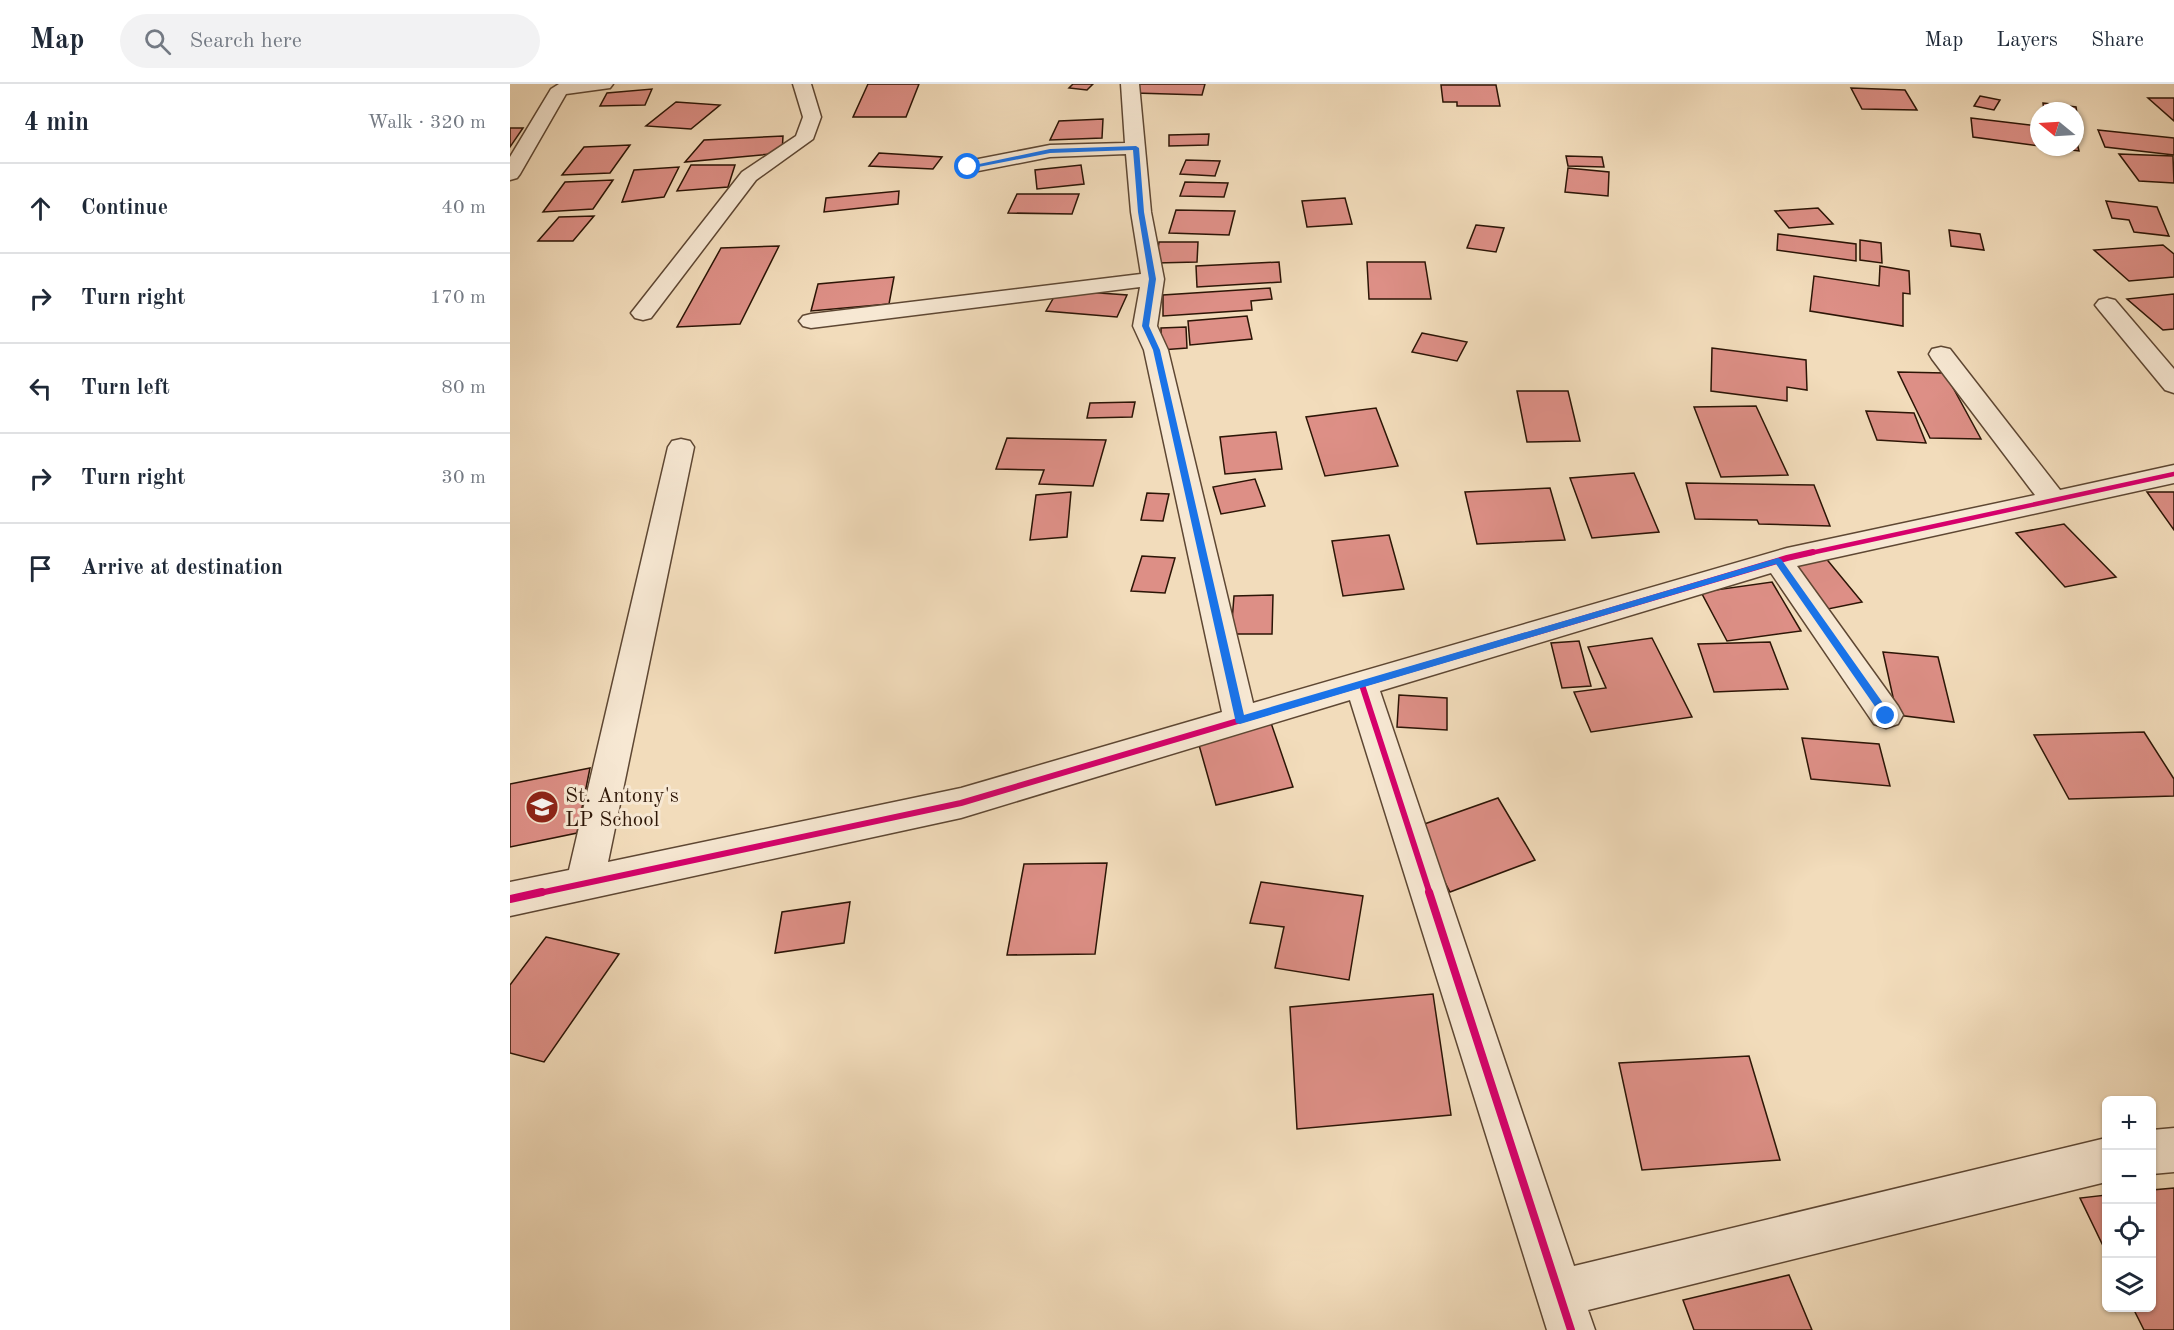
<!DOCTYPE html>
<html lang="en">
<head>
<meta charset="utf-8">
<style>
  body { margin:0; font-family:"Old Standard TT",serif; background:#f2f2f3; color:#1f2937 }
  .controls { position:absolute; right:18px; bottom:18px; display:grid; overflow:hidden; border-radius:9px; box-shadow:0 2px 4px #0004 }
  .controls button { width:54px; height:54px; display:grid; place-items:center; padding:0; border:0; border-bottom:2px solid #e0e1e3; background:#fff; color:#1f2937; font:30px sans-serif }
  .compass { position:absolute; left:1520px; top:18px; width:54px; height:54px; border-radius:50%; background:#fff; box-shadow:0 2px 4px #0004; rotate:288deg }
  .stop { position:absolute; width:18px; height:18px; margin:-14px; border:4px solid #1a73e8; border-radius:50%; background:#fff }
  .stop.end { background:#1a73e8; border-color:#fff; box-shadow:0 2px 6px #0008 }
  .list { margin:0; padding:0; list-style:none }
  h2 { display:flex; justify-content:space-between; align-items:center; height:78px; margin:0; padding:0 24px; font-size:26px }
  h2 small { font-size:20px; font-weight:400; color:#747a83 }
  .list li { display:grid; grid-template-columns:39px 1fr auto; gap:18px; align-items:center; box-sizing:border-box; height:90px; padding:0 24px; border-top:2px solid #e0e1e3 }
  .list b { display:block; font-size:22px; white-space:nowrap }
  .list em { font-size:20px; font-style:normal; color:#747a83 }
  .icon { flex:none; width:33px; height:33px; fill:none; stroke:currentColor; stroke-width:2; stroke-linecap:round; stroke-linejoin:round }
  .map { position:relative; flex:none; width:1664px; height:1246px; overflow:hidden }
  header { display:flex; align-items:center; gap:36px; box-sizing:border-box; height:84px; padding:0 30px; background:#fff; border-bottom:2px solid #e0e1e3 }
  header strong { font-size:28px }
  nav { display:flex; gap:33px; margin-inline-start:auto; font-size:21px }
  .search { width:420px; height:54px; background:#f2f2f3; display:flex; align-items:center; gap:15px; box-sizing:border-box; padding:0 21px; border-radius:33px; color:#747a83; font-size:22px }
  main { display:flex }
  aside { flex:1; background:#fff }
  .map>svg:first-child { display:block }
  .building { fill:#dd8f86; stroke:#2c1506; stroke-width:1.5 }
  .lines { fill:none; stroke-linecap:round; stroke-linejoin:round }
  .minor-casing { stroke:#5e4733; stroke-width:3 }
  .minor { fill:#f7e8d3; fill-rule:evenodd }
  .cycleway-far2-casing { stroke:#f7e8d3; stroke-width:8 }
  .cycleway-far1-casing { stroke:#f7e8d3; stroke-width:10 }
  .cycleway-casing { stroke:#f7e8d3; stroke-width:11 }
  .cycleway-far2 { stroke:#d6006c; stroke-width:4.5 }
  .cycleway-far1 { stroke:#d6006c; stroke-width:6 }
  .cycleway { stroke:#d6006c; stroke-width:8 }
  .route { fill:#1a73e8 }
  .labels { text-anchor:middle; stroke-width:6; stroke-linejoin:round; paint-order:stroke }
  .poi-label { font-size:21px; fill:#2c1506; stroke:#f7e8d3; text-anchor:start }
</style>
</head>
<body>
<header>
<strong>Map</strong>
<div class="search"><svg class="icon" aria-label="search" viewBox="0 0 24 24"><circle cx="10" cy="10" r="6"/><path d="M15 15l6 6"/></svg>Search here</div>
<nav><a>Map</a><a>Layers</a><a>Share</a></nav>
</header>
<main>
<aside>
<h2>4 min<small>Walk · 320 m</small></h2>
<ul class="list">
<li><svg class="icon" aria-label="ahead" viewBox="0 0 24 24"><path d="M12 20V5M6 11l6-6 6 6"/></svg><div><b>Continue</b></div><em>40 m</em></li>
<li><svg class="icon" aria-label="right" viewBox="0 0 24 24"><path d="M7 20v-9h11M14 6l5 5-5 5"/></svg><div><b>Turn right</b></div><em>170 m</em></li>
<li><svg class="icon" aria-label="left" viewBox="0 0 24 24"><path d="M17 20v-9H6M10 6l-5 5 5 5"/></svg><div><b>Turn left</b></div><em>80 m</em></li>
<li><svg class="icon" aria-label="right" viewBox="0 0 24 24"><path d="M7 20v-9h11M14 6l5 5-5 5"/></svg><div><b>Turn right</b></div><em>30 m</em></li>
<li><svg class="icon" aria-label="arrive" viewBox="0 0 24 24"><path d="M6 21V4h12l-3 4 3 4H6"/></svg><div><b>Arrive at destination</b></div></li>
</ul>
</aside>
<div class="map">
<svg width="1664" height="1246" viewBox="0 0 1664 1246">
  <rect width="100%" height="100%" fill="#f2dcbb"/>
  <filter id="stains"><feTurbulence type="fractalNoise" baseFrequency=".00333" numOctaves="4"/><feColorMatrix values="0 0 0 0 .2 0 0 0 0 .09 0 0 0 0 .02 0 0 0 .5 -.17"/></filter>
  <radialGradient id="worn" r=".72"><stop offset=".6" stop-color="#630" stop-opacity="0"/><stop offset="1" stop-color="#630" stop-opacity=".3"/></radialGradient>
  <g class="building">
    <polygon points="358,0 409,0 396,33 343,33"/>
    <polygon points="563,0 583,0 577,6 559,4"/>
    <polygon points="629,0 695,0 692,11 625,9"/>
    <polygon points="931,1 986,1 990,22 947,22 947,18 933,18"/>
    <polygon points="1341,4 1395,6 1407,26 1352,25"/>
    <polygon points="142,5 135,21 90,22 97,9"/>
    <polygon points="1470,12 1490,16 1484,26 1464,22"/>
    <polygon points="1638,14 1664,14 1664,37"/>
    <polygon points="166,18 210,21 181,45 136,42"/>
    <polygon points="1533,19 1566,23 1568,36 1565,36 1565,27 1534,27"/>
    <polygon points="1461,34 1529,42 1529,62 1463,53"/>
    <polygon points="593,35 592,54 540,56 549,37"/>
    <polygon points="0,44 13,44 0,63"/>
    <polygon points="1588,46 1664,54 1664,71 1595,63"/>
    <polygon points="699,50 698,61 659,62 659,51"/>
    <polygon points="1565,50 1569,67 1536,63 1565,63"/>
    <polygon points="273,52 272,69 175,78 194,56"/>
    <polygon points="120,61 100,89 52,91 74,63"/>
    <polygon points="369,69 432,73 423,85 359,82"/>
    <polygon points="1609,70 1663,72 1664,99 1629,97"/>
    <polygon points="1056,72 1092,73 1094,83 1058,82"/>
    <polygon points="676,76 710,77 705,92 670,90"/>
    <polygon points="181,81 225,81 218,103 167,107"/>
    <polygon points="571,81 574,100 527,105 525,86"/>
    <polygon points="169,83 154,113 112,118 124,86"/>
    <polygon points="1058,84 1099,88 1098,112 1055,108"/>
    <polygon points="103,96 83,125 33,128 55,98"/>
    <polygon points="675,98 718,99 714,113 670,112"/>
    <polygon points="389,107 388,120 314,128 316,114"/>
    <polygon points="507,110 569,110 562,130 498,129"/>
    <polygon points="835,114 842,140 797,143 792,117"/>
    <polygon points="1596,117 1647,123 1659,152 1624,148 1619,136 1602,134"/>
    <polygon points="1308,124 1323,140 1279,144 1265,127"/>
    <polygon points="666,126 725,127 719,151 659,149"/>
    <polygon points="84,132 63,157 28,157 49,133"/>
    <polygon points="966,141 994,144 986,168 957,164"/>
    <polygon points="1439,146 1470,150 1474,166 1441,162"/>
    <polygon points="1268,150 1346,160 1346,177 1267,166"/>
    <polygon points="1350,156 1371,159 1372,179 1350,176"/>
    <polygon points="649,158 688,158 687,178 646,179"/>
    <polygon points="1653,161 1664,170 1664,193 1619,197 1584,166"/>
    <polygon points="269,162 230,240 167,243 211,164"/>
    <polygon points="769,178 771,198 687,203 686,182"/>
    <polygon points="857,178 915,178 921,215 859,215"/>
    <polygon points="1370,182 1399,187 1400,210 1393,209 1393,242 1300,227 1304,192 1369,202"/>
    <polygon points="384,193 379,220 301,227 308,200"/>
    <polygon points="760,204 762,215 741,217 742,226 653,232 653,211"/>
    <polygon points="548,206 617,211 607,233 536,227"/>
    <polygon points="1664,210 1664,245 1653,246 1617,215"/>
    <polygon points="737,232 742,255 680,261 678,237"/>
    <polygon points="676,243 677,264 651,266 651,244"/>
    <polygon points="912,249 957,258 947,277 902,268"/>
    <polygon points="1202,264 1296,276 1297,306 1277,303 1277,317 1201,307"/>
    <polygon points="1388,288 1435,289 1471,355 1420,354"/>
    <polygon points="1007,307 1058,307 1070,357 1017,358"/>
    <polygon points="625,318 622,333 577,334 580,319"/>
    <polygon points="1246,322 1278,391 1211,393 1184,323"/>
    <polygon points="866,324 888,382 815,392 796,333"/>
    <polygon points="1356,327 1404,329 1416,359 1367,356"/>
    <polygon points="766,348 772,385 715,390 710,353"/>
    <polygon points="497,354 596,356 583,402 529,400 534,386 486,385"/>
    <polygon points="1124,389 1149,448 1082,454 1060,394"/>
    <polygon points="745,395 755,422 711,430 703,403"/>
    <polygon points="1176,399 1304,401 1320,442 1249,440 1247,436 1185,435"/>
    <polygon points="1040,404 1055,456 967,460 955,408"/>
    <polygon points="561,408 557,453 520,456 526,411"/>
    <polygon points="1637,408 1664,408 1664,446"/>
    <polygon points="637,409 659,410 653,437 631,436"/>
    <polygon points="1554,440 1606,493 1555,503 1506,449"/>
    <polygon points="879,451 894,505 833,512 822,457"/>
    <polygon points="632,472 665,474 655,509 621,507"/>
    <polygon points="1314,472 1352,518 1318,525 1281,480"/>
    <polygon points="1262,498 1291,547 1217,557 1191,508"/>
    <polygon points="763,511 762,550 721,550 724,512"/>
    <polygon points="1142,554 1182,633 1081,648 1064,608 1096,604 1078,563"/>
    <polygon points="1069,557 1081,602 1052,604 1041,559"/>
    <polygon points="1260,558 1278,605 1204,608 1188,560"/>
    <polygon points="1373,568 1428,573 1444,638 1387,631"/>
    <polygon points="889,611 937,614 937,646 887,643"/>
    <polygon points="760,636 783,703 706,721 687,654"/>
    <polygon points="1634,648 1664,695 1664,712 1559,715 1524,651"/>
    <polygon points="1292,654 1369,660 1380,702 1301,695"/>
    <polygon points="80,684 67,749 0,763 0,700"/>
    <polygon points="988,714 1025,776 940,808 906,743"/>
    <polygon points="597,779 585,870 497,871 514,780"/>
    <polygon points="751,798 853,812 839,896 765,884 774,843 740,839"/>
    <polygon points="340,818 334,859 265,869 272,828"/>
    <polygon points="36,853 109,870 34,978 0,969 0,901"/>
    <polygon points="923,910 941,1031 787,1045 780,923"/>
    <polygon points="1239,972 1270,1076 1132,1086 1109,979"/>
    <polygon points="1664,1104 1664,1246 1634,1246 1623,1224 1642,1224 1642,1106"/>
    <polygon points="1596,1111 1596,1168 1570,1114"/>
    <polygon points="1279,1191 1302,1246 1184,1246 1173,1216"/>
  </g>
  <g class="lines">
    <defs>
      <g id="minor">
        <polygon points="49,0 103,0 100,4 56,10 10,90 7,94 0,96 0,73 41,5"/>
        <polygon points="283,0 301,0 311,33 303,55 246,96 141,234 133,236 125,234 121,229 125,224 232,88 286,52 293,33"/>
        <polygon points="611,0 629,0 641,128 654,195 647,242 658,266 743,619 1277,464 1525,411 1422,275 1419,270 1422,265 1431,263 1440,265 1550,406 1664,381 1664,399 1287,482 1388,622 1393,631 1388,640 1376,644 1364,640 1261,489 870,607 1064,1182 1596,1054 1596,1098 1078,1226 1085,1246 1037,1246 840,616 451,734 0,832 0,798 59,786 158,363 162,357 171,355 180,357 184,363 98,778 451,704 712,628 634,266 623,242 630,203 301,244 293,242 289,237 293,232 301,230 631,190 621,128 616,70 540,73 458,89 451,87 448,83 451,79 458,77 540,61 615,59"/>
        <polygon points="1597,214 1605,216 1664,285 1664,309 1655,306 1589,226 1585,221 1589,216"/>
        <polygon points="1664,1044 1664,1088 1642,1090 1642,1046"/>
      </g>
    </defs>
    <use href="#minor" class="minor-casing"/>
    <use href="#minor" class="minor"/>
    <defs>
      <polyline id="cycleway-far2" points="1296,470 1664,390"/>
      <g id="cycleway-far1">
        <polyline points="852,601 920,810"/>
        <polyline points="25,810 451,719 1277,474 1303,468"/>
      </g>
      <g id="cycleway">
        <polyline points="919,808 1061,1246"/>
        <polyline points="0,815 32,808"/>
      </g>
    </defs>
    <use href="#cycleway-far2" class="cycleway-far2-casing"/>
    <use href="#cycleway-far1" class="cycleway-far1-casing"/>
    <use href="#cycleway" class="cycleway-casing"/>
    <use href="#cycleway-far2" class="cycleway-far2"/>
    <use href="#cycleway-far1" class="cycleway-far1"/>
    <use href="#cycleway" class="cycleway"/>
  </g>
  <polygon class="route" points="626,62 629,64 634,128 646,195 639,242 650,266 734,631 1268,474 1271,475 1380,629 1380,634 1373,634 1266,480 730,640 726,639 643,266 632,242 639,195 628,128 623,66 540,69 458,85 455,83 540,65"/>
  <defs>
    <symbol id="school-disc" viewBox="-11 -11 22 22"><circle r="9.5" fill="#8f2418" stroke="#f7e8d3"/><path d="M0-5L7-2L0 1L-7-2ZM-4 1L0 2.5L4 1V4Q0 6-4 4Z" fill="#fff"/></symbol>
  </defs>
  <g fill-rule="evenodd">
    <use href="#school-disc" x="13" y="704" width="38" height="38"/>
  </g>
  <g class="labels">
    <g class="poi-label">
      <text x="55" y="718">St. Antony's<tspan x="55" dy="24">LP School</tspan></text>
    </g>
  </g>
  <rect width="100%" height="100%" filter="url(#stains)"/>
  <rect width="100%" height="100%" fill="url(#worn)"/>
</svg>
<div class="controls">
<button>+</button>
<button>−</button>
<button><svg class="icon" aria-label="locate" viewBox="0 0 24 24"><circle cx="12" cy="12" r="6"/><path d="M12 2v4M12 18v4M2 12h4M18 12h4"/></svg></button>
<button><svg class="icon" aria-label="layers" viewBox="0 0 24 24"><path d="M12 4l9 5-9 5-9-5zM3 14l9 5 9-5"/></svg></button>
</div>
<svg class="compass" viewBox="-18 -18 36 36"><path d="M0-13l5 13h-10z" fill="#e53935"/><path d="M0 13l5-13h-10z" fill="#747a83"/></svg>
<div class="stop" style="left:458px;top:83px"></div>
<div class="stop end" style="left:1376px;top:632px"></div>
</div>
</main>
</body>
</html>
